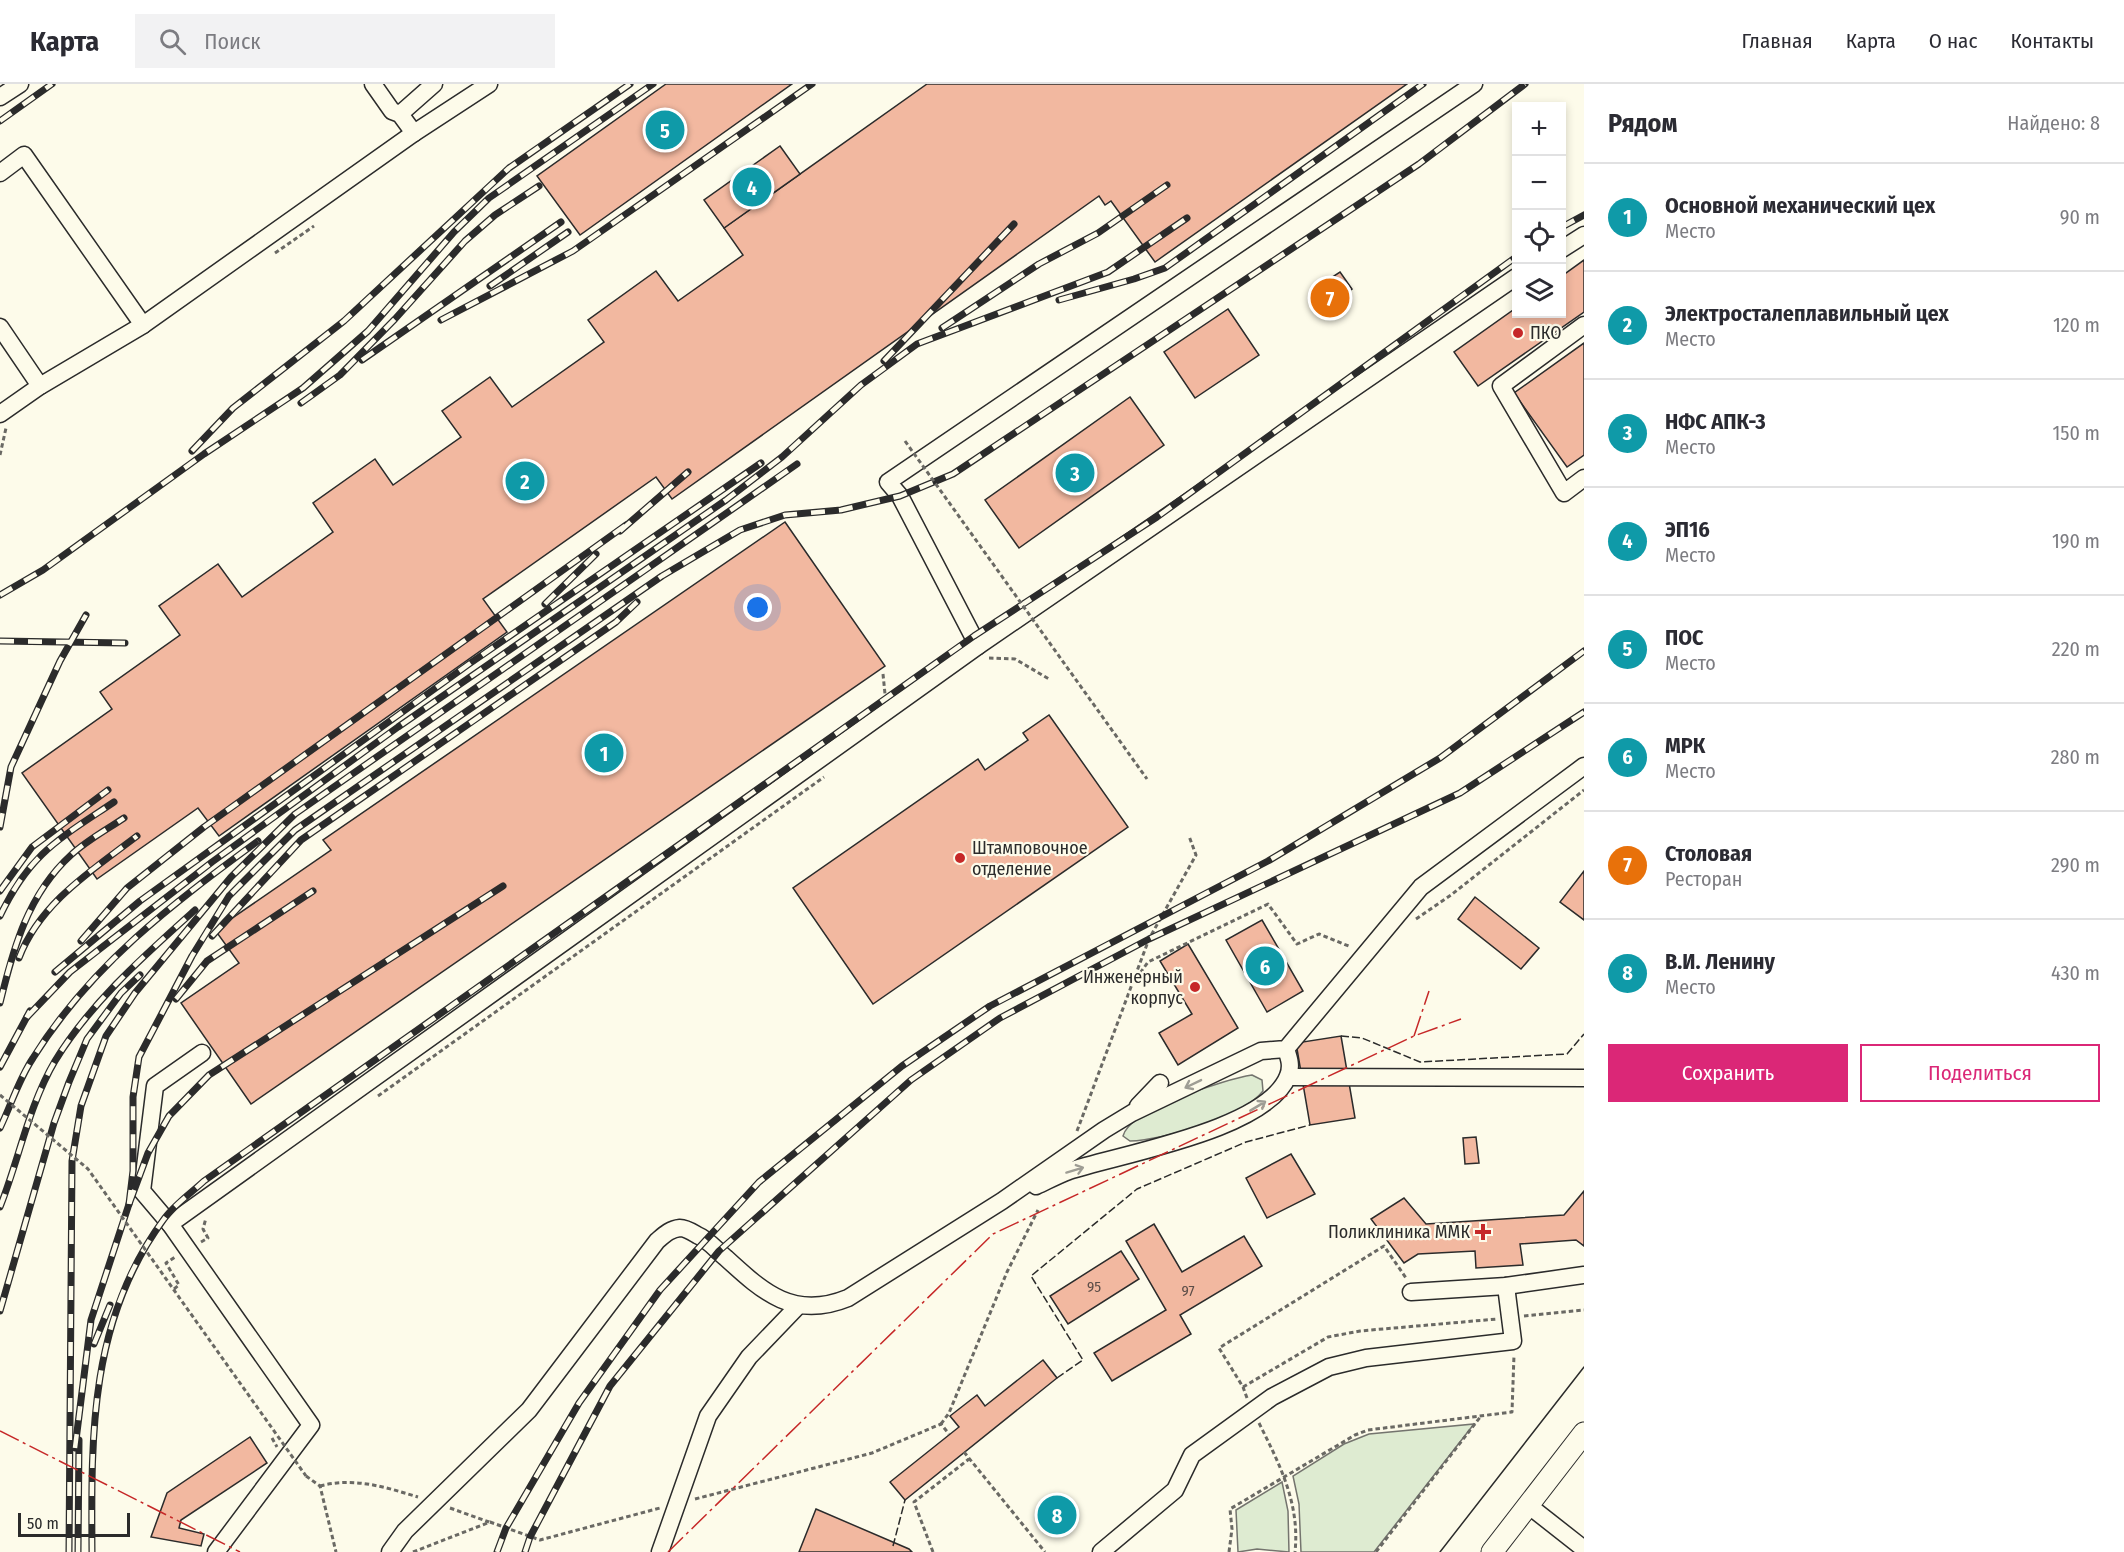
<!DOCTYPE html>
<html lang="ru">
<head>
<meta charset="utf-8">
<style>
  body { margin:0; font-family:"Fira Sans Condensed",sans-serif; background:#f2f2f3; color:#2b2b33 }
  .controls { position:absolute; right:18px; top:18px; display:grid; overflow:hidden; border-radius:0px; box-shadow:0 3px 9px #0003 }
  .controls button { width:54px; height:54px; display:grid; place-items:center; padding:0; border:0; border-bottom:2px solid #e1e1e2; background:#fff; color:#2b2b33; font:30px sans-serif }
  .scale { position:absolute; left:18px; bottom:15px; width:112px; box-sizing:border-box; padding-left:6px; border:3px solid #2b2b2b; border-top:0; font-size:16px; line-height:21px; white-space:nowrap; color:#2b2b2b; -webkit-text-stroke:4px #fdfbea; paint-order:stroke }
  .you { position:absolute; left:758px; top:524px; width:21px; height:21px; margin:-15px; border:4px solid #fff; border-radius:50%; background:#1a73e8; box-shadow:0 0 0 9px #1a73e833 }
  .badge { display:grid; place-items:center; width:39px; height:39px; border-radius:50%; background:#db2777; color:#fff; font-size:20px; font-weight:700 }
  .pin { position:absolute; translate:-50% -50%; border:3px solid #fff; box-shadow:0 2px 6px #0006 }
  .list { margin:0; padding:0; list-style:none }
  h2 { display:flex; justify-content:space-between; align-items:center; height:78px; margin:0; padding:0 24px; font-size:26px }
  h2 small { font-size:20px; font-weight:400; color:#7c7c81 }
  .list li { display:grid; grid-template-columns:39px 1fr auto; gap:18px; align-items:center; box-sizing:border-box; height:108px; padding:0 24px; border-top:2px solid #e1e1e2 }
  .list b { display:block; font-size:22px; white-space:nowrap }
  .list p { margin:0; font-size:20px; white-space:nowrap; color:#7c7c81 }
  .list em { font-size:20px; font-style:normal; color:#7c7c81 }
  .actions { display:flex; gap:12px; padding:18px 24px }
  .actions a { flex:1; padding:14px 0; border:2px solid #db2777; border-radius:0px; text-align:center; font-size:21px; color:#db2777 }
  .actions .main { background:#db2777; color:#fff }
  .icon { flex:none; width:33px; height:33px; fill:none; stroke:currentColor; stroke-width:2; stroke-linecap:round; stroke-linejoin:round }
  .map { position:relative; flex:none; width:1584px; height:1468px; overflow:hidden }
  header { display:flex; align-items:center; gap:36px; box-sizing:border-box; height:84px; padding:0 30px; background:#fff; border-bottom:2px solid #e1e1e2 }
  header strong { font-size:28px }
  nav { display:flex; gap:33px; margin-inline-start:auto; font-size:21px }
  .search { width:420px; height:54px; background:#f2f2f3; display:flex; align-items:center; gap:15px; box-sizing:border-box; padding:0 21px; border-radius:0px; color:#7c7c81; font-size:22px }
  main { display:flex }
  aside { flex:1; background:#fff }
  .map>svg:first-child { display:block }
  .green { fill:#deebd1; stroke:#74746e; stroke-width:1.5 }
  .building { fill:#f2b8a0; stroke:#2b2b2b; stroke-width:1.5 }
  .lines { fill:none; stroke-linecap:round; stroke-linejoin:round }
  .minor-casing { stroke:#2b2b2b; stroke-width:19 }
  .major-casing { stroke:#2b2b2b; stroke-width:23 }
  .path { stroke:#6a6964; stroke-width:3; stroke-dasharray:4.5 3; stroke-linecap:butt }
  .minor { stroke:#fdfbea; stroke-width:16 }
  .major { stroke:#fdfbea; stroke-width:21 }
  .tram { stroke:#2b2b2b; stroke-width:1.5 }
  .rail-casing { stroke:#2b2b2b; stroke-width:7 }
  .rail { stroke:#fdfbea; stroke-width:4.5; stroke-dasharray:14; stroke-linecap:butt }
  .path-bridge { stroke:#6a6964; stroke-width:3; stroke-dasharray:4.5 3; stroke-linecap:butt }
  .fence { stroke:#2b2b2b; stroke-width:1.5; stroke-dasharray:8 3; stroke-linecap:butt }
  .power { stroke:#c62828; stroke-width:1.5; stroke-dasharray:21 4.5 3 4.5; stroke-linecap:butt }
  .oneway { stroke:#9e9d94 }
  .poi-dot { fill:#c62828; stroke:#fdfbea; stroke-width:2 }
  .labels { text-anchor:middle; stroke-width:4.5; stroke-linejoin:round; paint-order:stroke }
  .number-label { font-size:15px; fill:#5d4e48 }
  .poi-label { font-size:18px; fill:#2b2b2b; stroke:#fdfbea; text-anchor:start }
</style>
</head>
<body>
<header>
<strong>Карта</strong>
<div class="search"><svg class="icon" aria-label="search" viewBox="0 0 24 24"><circle cx="10" cy="10" r="6"/><path d="M15 15l6 6"/></svg>Поиск</div>
<nav><a>Главная</a><a>Карта</a><a>О нас</a><a>Контакты</a></nav>
</header>
<main>
<div class="map">
<svg width="1584" height="1468" viewBox="0 0 1584 1468">
  <rect width="100%" height="100%" fill="#fdfbea"/>
  <g class="green">
    <path d="M 1252,991 L 1262,996 L 1263,1007 C 1243,1033 1163,1056 1130,1057 L 1123,1052 C 1130,1025 1226,995 1252,991 Z"/>
    <polygon points="1474,1340 1374,1468 1301,1468 1299,1420 1293,1392 1344,1360 1369,1350"/>
    <polygon points="1282,1398 1288,1427 1289,1468 1257,1465 1238,1468 1236,1426"/>
  </g>
  <g class="building">
    <polygon points="666,0 792,0 580,151 537,92"/>
    <polygon points="927,0 1407,0 1155,178 1111,117 1105,121 1099,112 672,415 656,393 483,515 507,548 219,752 198,724 97,795 22,689 112,625 100,608 180,551 159,522 218,480 242,513 333,448 313,419 375,375 393,401 461,353 442,327 490,293 512,323 604,258 588,236 656,187 678,217 743,171 724,144"/>
    <polygon points="780,62 800,90 724,144 704,116"/>
    <polygon points="1584,176 1584,228 1478,302 1454,268 1516,224 1516,230 1562,230 1562,192"/>
    <polygon points="1340,188 1352,205 1326,223 1314,205"/>
    <polygon points="1228,225 1259,271 1195,314 1164,268"/>
    <polygon points="1584,259 1584,371 1567,383 1514,309"/>
    <polygon points="1130,313 1164,361 1019,464 985,416"/>
    <polygon points="785,438 885,582 251,1020 181,919 239,879 215,846 331,766 323,756"/>
    <polygon points="1049,631 1128,743 873,920 793,804 978,675 985,686 1028,656 1023,649"/>
    <polygon points="1584,787 1584,836 1560,818"/>
    <polygon points="1475,813 1539,864 1521,885 1458,835"/>
    <polygon points="1262,836 1303,907 1267,928 1226,856"/>
    <polygon points="1188,860 1238,944 1178,981 1159,949 1192,930 1160,877"/>
    <polygon points="1341,952 1355,1034 1310,1041 1296,959"/>
    <polygon points="1476,1053 1479,1079 1465,1080 1463,1054"/>
    <polygon points="1291,1070 1315,1110 1267,1134 1246,1094"/>
    <polygon points="1584,1107 1584,1162 1576,1156 1520,1160 1523,1181 1476,1184 1475,1167 1418,1170 1404,1179 1371,1135 1404,1114 1426,1140 1564,1131"/>
    <polygon points="1154,1140 1182,1188 1244,1152 1262,1182 1180,1231 1191,1250 1112,1297 1094,1269 1166,1226 1126,1157"/>
    <polygon points="1121,1167 1139,1195 1068,1240 1050,1212"/>
    <polygon points="1043,1276 1057,1294 905,1416 890,1398 959,1343 950,1332 977,1311 985,1322"/>
    <polygon points="250,1353 267,1379 181,1436 179,1444 204,1450 201,1462 151,1453 167,1409"/>
    <polygon points="816,1425 909,1465 912,1468 799,1468"/>
  </g>
  <g class="lines">
    <defs>
      <g id="minor">
        <polyline points="373,0 392,27 400,30 414,49"/>
        <polyline points="0,13 20,0"/>
        <polyline points="400,30 434,0"/>
        <polyline points="0,89 24,71 143,241"/>
        <polyline points="1562,165 1584,151"/>
        <polyline points="1584,241 1501,302 1564,409 1584,394"/>
        <polyline points="0,243 40,302"/>
        <polyline points="0,330 40,302 143,241 414,49 489,0"/>
        <polyline points="978,562 900,412 888,398 1474,0"/>
        <polyline points="1288,993 1584,994"/>
        <polyline points="1138,1022 1160,999"/>
        <path d="M 1036,1102 C 1047,1097 1058,1091 1069,1087 C 1120,1070 1267,1046 1288,992 C 1292,982 1289,974 1286,965"/>
        <polyline points="170,1140 142,1107 155,1002 202,969"/>
        <polyline points="1411,1208 1506,1202 1584,1191"/>
        <polyline points="1528,1421 1584,1465"/>
        <polyline points="216,1468 311,1341 170,1140 978,562 1516,193"/>
        <path d="M 390,1468 L 405,1447 L 529,1326 L 657,1157 C 664,1151 670,1145 680,1144 C 686,1144 692,1148 697,1151 C 709,1156 716,1166 726,1174 C 764,1209 794,1236 848,1214 L 1002,1117 L 1104,1046 L 1132,1029 L 1261,967 L 1286,965 L 1421,803 L 1584,682"/>
        <polyline points="660,1468 708,1332 749,1273 798,1222"/>
        <polyline points="1101,1468 1175,1406 1192,1371 1272,1313 1329,1283 1366,1274 1513,1257 1506,1202"/>
      </g>
      <polyline id="major" points="1492,1468 1584,1349"/>
    </defs>
    <use href="#minor" class="minor-casing"/>
    <use href="#major" class="major-casing"/>
    <g class="path">
      <polyline points="275,169 314,142"/>
      <polyline points="0,371 6,344"/>
      <polyline points="989,574 1015,575 1049,595"/>
      <polyline points="883,590 885,610"/>
      <polyline points="1416,835 1451,811 1584,706"/>
      <polyline points="1136,895 1148,878 1268,820 1297,860 1319,850 1351,863"/>
      <polyline points="378,1012 824,693"/>
      <polyline points="1077,1047 1149,855 1196,771 1189,752"/>
      <polyline points="201,1158 208,1154 203,1145 206,1134"/>
      <polyline points="174,1205 179,1201 166,1179 175,1173"/>
      <polyline points="1524,1232 1584,1226"/>
      <polyline points="1243,1303 1328,1253 1360,1247 1497,1235"/>
      <polyline points="1247,1314 1243,1303 1219,1264 1384,1162 1406,1194"/>
      <path d="M 1259,1339 C 1280,1381 1300,1420 1295,1468"/>
      <polyline points="941,1340 949,1329 1007,1188 1038,1126"/>
      <polyline points="272,1354 277,1363"/>
      <polyline points="964,1368 1045,1468"/>
      <polyline points="306,1392 320,1402 336,1468"/>
      <path d="M 320,1402 C 354,1393 385,1403 418,1413"/>
      <polyline points="695,1415 872,1369 941,1340 949,1350"/>
      <polyline points="450,1424 489,1438"/>
      <polyline points="413,1468 490,1438 540,1456 660,1424"/>
      <polyline points="933,1468 914,1418 969,1375"/>
      <polyline points="1229,1468 1232,1445 1230,1425 1355,1351 1368,1346 1512,1328 1514,1271"/>
      <polyline points="1376,1468 1481,1332"/>
    </g>
    <use href="#minor" class="minor"/>
    <use href="#major" class="major"/>
    <polyline class="tram" points="1440,1468 1584,1283"/>
    <defs>
      <g id="rail">
        <polyline points="0,37 52,0"/>
        <polyline points="1562,143 1584,131"/>
        <polyline points="490,202 568,148"/>
        <polyline points="1059,216 1134,195 1165,184 1423,0"/>
        <polyline points="441,236 573,167 812,0"/>
        <polyline points="942,244 1039,180 1098,149 1167,101"/>
        <polyline points="362,276 561,138"/>
        <polyline points="884,277 1014,140"/>
        <polyline points="301,319 340,291 395,235 465,157 495,131 539,102"/>
        <polyline points="192,367 233,324 344,237 509,84 630,0"/>
        <polyline points="620,447 688,388"/>
        <polyline points="0,511 43,486 204,370 303,304 368,247 454,148 489,114 653,0"/>
        <polyline points="545,520 596,470"/>
        <polyline points="0,557 125,559"/>
        <polyline points="0,743 11,683 60,577 86,531"/>
        <polyline points="0,807 32,763 108,706"/>
        <path d="M 0,832 C 30,769 59,755 114,718"/>
        <polyline points="212,852 301,756 616,538 637,518"/>
        <polyline points="81,857 127,804 204,743 626,441"/>
        <path d="M 19,874 C 40,819 91,787 137,752"/>
        <polyline points="55,888 140,817 469,580 761,379"/>
        <polyline points="176,915 207,877 313,807"/>
        <path d="M 0,919 C 13,865 28,810 71,771 C 86,757 106,746 124,734"/>
        <polyline points="27,933 70,888 212,778 398,643 726,416 782,373 861,301 917,260 1108,188 1187,134"/>
        <polyline points="0,983 30,927"/>
        <path d="M 0,1044 C 11,1021 19,995 33,974 C 91,881 172,820 258,757"/>
        <polyline points="129,1120 133,1087 133,1013 139,973 192,872 229,812 295,746 662,492 740,446 785,431 841,426 900,412 953,390 1419,80 1525,0"/>
        <path d="M 0,1123 C 19,1075 29,1021 55,977 C 91,918 145,871 195,826"/>
        <polyline points="0,1227 54,1039 69,998 87,955 121,909 140,891"/>
        <polyline points="94,1260 110,1221"/>
        <polyline points="75,1364 91,1236 129,1120 148,1069 169,1032 209,991 503,802"/>
        <polyline points="69,1468 72,1077 81,1022 106,952 135,909 231,793 295,730 797,380"/>
        <polyline points="78,1468 79,1356"/>
        <path d="M 92,1468 C 91,1349 90,1235 164,1135 C 174,1121 191,1109 204,1097 L 974,552 L 1157,433 L 1516,173"/>
        <polyline points="497,1468 506,1444 579,1319 660,1206 759,1098 902,982 990,922 1268,777 1440,674 1584,567"/>
        <polyline points="525,1468 530,1453 610,1302 719,1167 911,996 1000,934 1149,855 1460,709 1584,628"/>
      </g>
    </defs>
    <use href="#rail" class="rail-casing"/>
    <use href="#rail" class="rail"/>
    <g class="path-bridge">
      <polyline points="905,357 1147,695"/>
      <polyline points="0,1011 88,1085 306,1392"/>
    </g>
    <g class="fence">
      <polyline points="1341,952 1362,954 1420,978 1567,970 1584,950"/>
      <polyline points="1057,1294 1083,1276 1031,1192 1137,1105 1246,1058 1310,1041"/>
      <polyline points="893,1462 905,1416"/>
    </g>
    <g class="power">
      <polyline points="1414,952 1429,907"/>
      <polyline points="0,1347 240,1468"/>
      <polyline points="668,1468 993,1150 1414,952 1461,935"/>
    </g>
  </g>
  <defs><path id="oneway-shaft" d="M-6 0H5M1.5-3L5.5 0L1.5 3" fill="none" stroke-width="1.6" stroke-linecap="round" stroke-linejoin="round" transform="scale(1.5)"/></defs>
  <g class="oneway">
    <use href="#oneway-shaft" transform="translate(1193 1000) rotate(154)"/>
    <use href="#oneway-shaft" transform="translate(1258 1022) rotate(-31)"/>
    <use href="#oneway-shaft" transform="translate(1075 1086) rotate(-17)"/>
  </g>
  <g class="poi-dot">
    <circle cx="1518" cy="249" r="6"/>
    <circle cx="960" cy="774" r="6"/>
    <circle cx="1195" cy="903" r="6"/>
    <path d="M1480 1139h6v6h6v6h-6v6h-6v-6h-6v-6h6z"/>
  </g>
  <g class="labels">
    <g class="number-label">
      <text x="1094" y="1208">95</text>
      <text x="1188" y="1212">97</text>
    </g>
    <g class="poi-label">
      <text x="1530" y="255">ПКО</text>
      <text x="972" y="770">Штамповочное<tspan x="972" dy="21">отделение</tspan></text>
      <text x="1183" y="899" text-anchor="end">Инженерный<tspan x="1183" dy="21">корпус</tspan></text>
      <text x="1470" y="1154" text-anchor="end">Поликлиника ММК</text>
    </g>
  </g>
</svg>
<div class="controls">
<button>+</button>
<button>−</button>
<button><svg class="icon" aria-label="locate" viewBox="0 0 24 24"><circle cx="12" cy="12" r="6"/><path d="M12 2v4M12 18v4M2 12h4M18 12h4"/></svg></button>
<button><svg class="icon" aria-label="layers" viewBox="0 0 24 24"><path d="M12 4l9 5-9 5-9-5zM3 14l9 5 9-5"/></svg></button>
</div>
<div class="scale">50 m</div>
<div class="you"></div>
<div class="pin badge" style="left:604px;top:669px;background:#0f9aa8">1</div>
<div class="pin badge" style="left:525px;top:397px;background:#0f9aa8">2</div>
<div class="pin badge" style="left:1075px;top:389px;background:#0f9aa8">3</div>
<div class="pin badge" style="left:752px;top:103px;background:#0f9aa8">4</div>
<div class="pin badge" style="left:665px;top:46px;background:#0f9aa8">5</div>
<div class="pin badge" style="left:1265px;top:882px;background:#0f9aa8">6</div>
<div class="pin badge" style="left:1330px;top:214px;background:#e8710a">7</div>
<div class="pin badge" style="left:1057px;top:1431px;background:#0f9aa8">8</div>
</div>
<aside>
<h2>Рядом<small>Найдено: 8</small></h2>
<ul class="list">
<li><span class="badge" style="background:#0f9aa8">1</span><div><b>Основной механический цех</b><p>Место</p></div><em>90 m</em></li>
<li><span class="badge" style="background:#0f9aa8">2</span><div><b>Электросталеплавильный цех</b><p>Место</p></div><em>120 m</em></li>
<li><span class="badge" style="background:#0f9aa8">3</span><div><b>НФС АПК-3</b><p>Место</p></div><em>150 m</em></li>
<li><span class="badge" style="background:#0f9aa8">4</span><div><b>ЭП16</b><p>Место</p></div><em>190 m</em></li>
<li><span class="badge" style="background:#0f9aa8">5</span><div><b>ПОС</b><p>Место</p></div><em>220 m</em></li>
<li><span class="badge" style="background:#0f9aa8">6</span><div><b>МРК</b><p>Место</p></div><em>280 m</em></li>
<li><span class="badge" style="background:#e8710a">7</span><div><b>Столовая</b><p>Ресторан</p></div><em>290 m</em></li>
<li><span class="badge" style="background:#0f9aa8">8</span><div><b>В.И. Ленину</b><p>Место</p></div><em>430 m</em></li>
</ul>
<div class="actions"><a class="main">Сохранить</a><a>Поделиться</a></div>
</aside>
</main>
</body>
</html>
